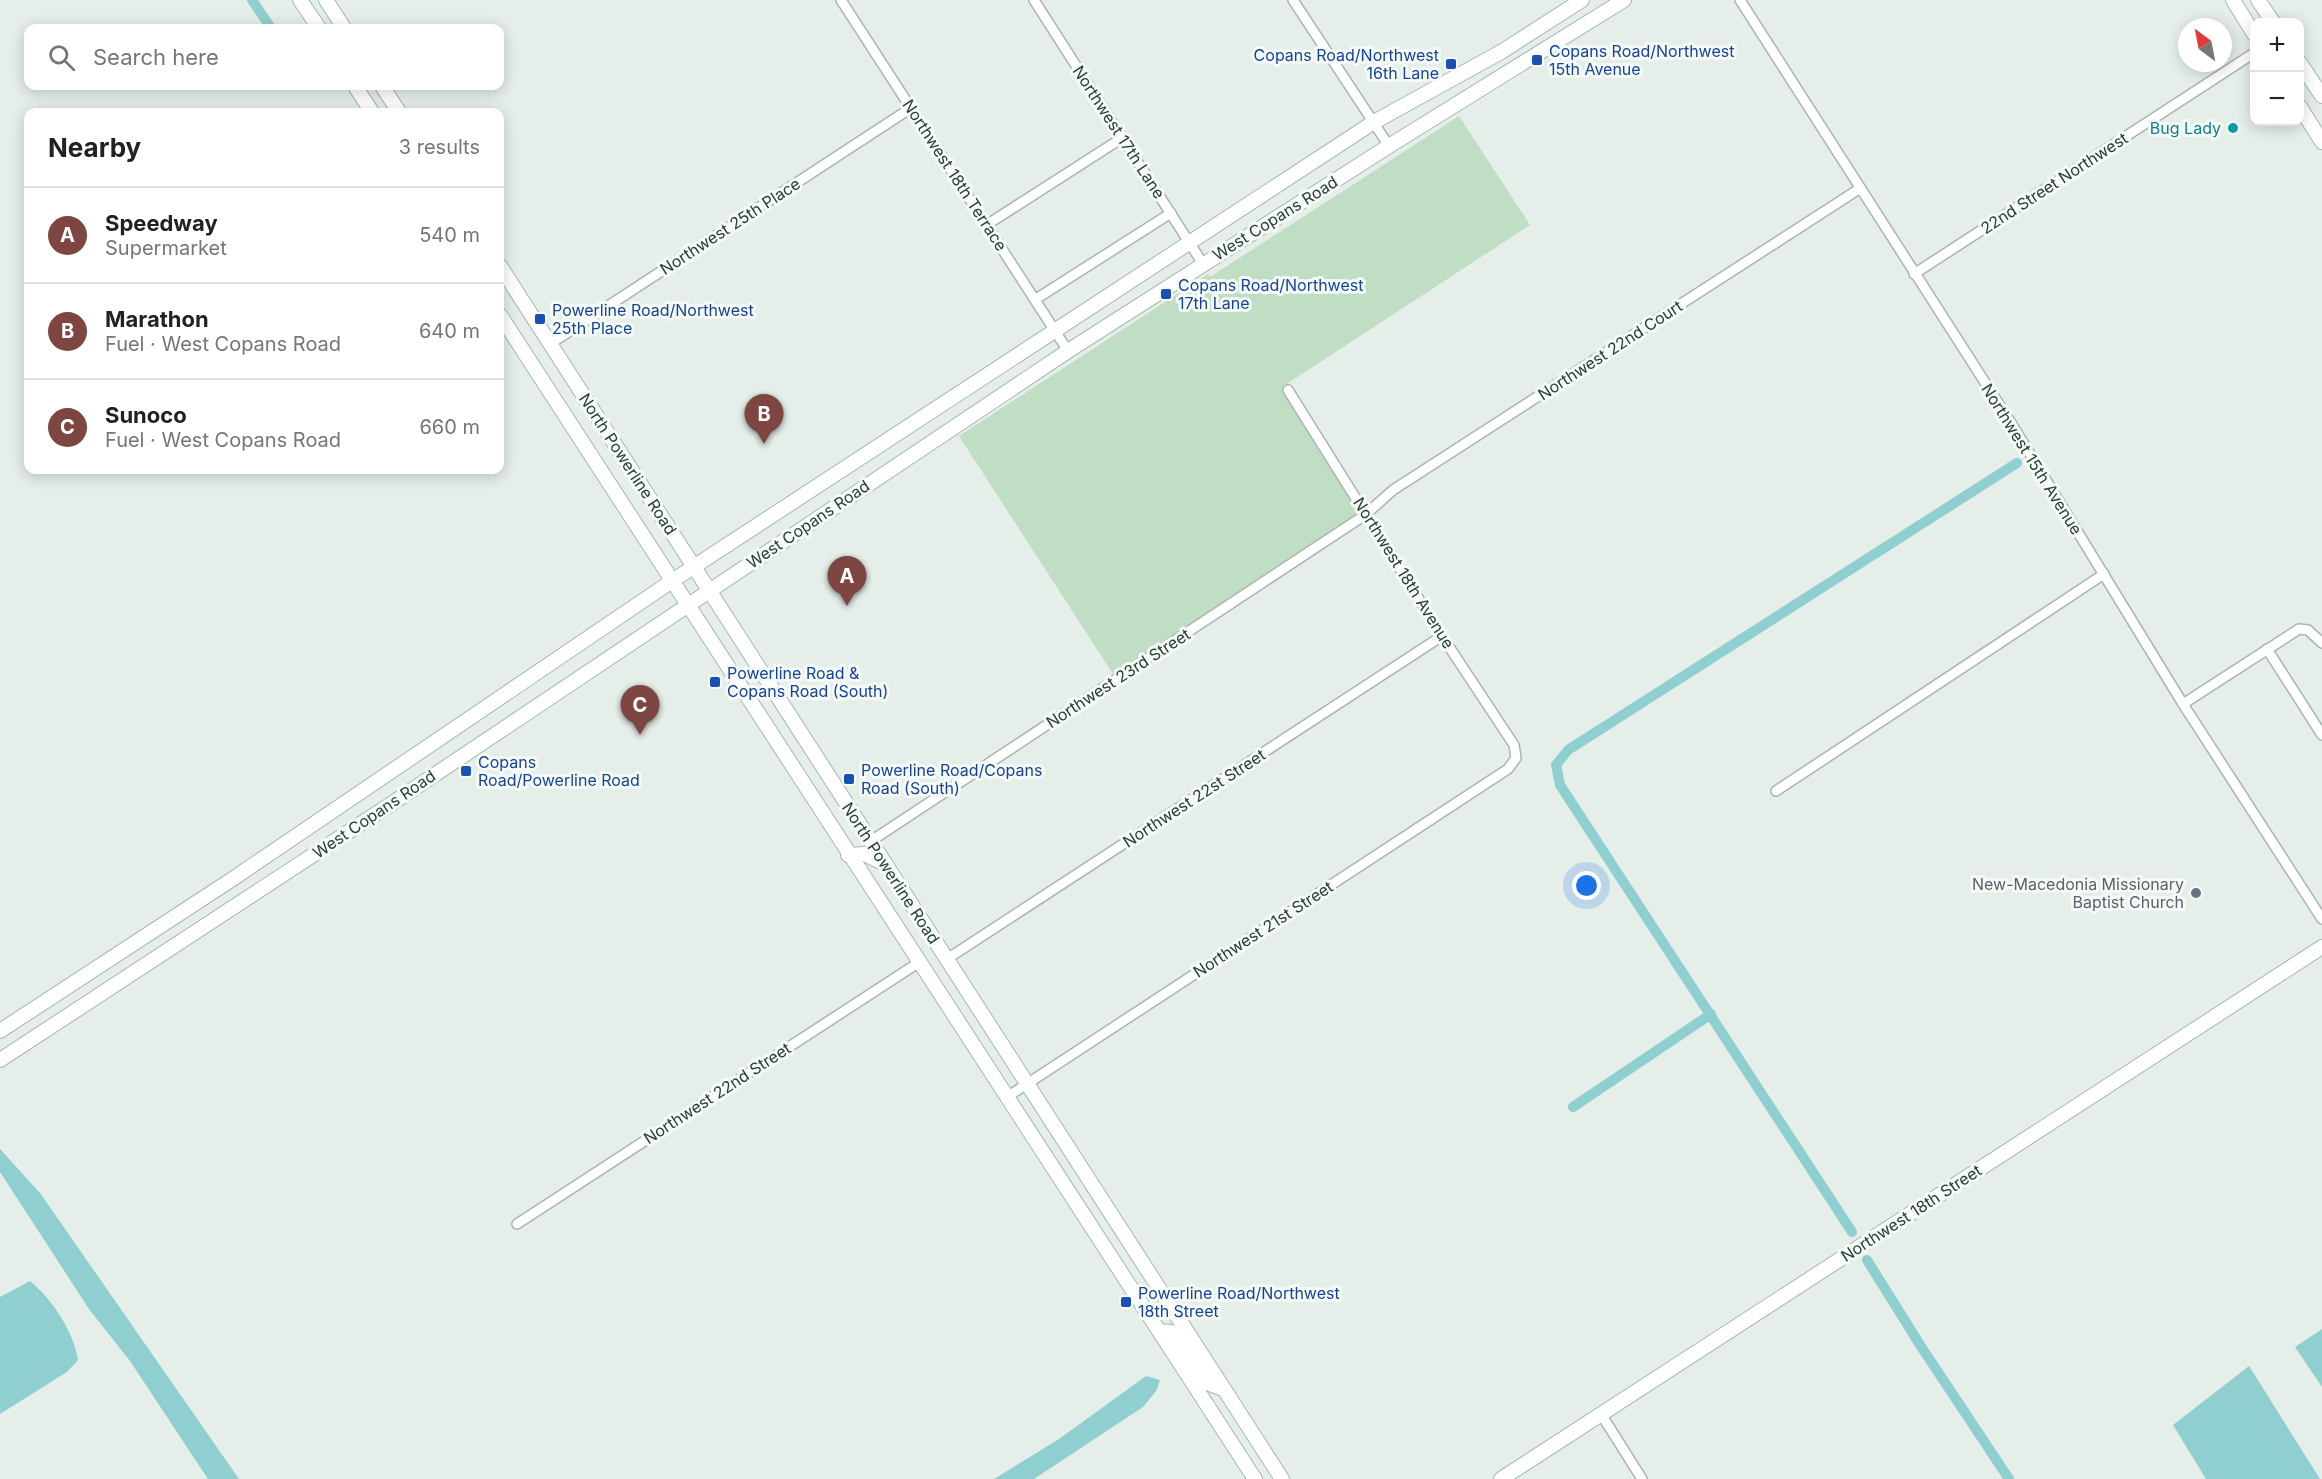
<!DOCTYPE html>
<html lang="en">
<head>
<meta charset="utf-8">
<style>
  body { margin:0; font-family:Inter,sans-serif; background:#f2f2f2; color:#222 }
  .controls { position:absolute; right:18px; top:18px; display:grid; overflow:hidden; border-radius:12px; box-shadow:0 3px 15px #0003 }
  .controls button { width:54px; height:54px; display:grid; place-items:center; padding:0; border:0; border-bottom:2px solid #e0e0e0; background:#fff; color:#222; font:30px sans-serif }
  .compass { position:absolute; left:2178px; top:18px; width:54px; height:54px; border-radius:50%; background:#fff; box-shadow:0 3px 15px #0003; rotate:328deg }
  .you { position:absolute; left:1587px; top:886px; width:21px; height:21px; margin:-15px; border:4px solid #fff; border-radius:50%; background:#1a73e8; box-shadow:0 0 0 9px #1a73e833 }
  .badge { display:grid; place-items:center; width:39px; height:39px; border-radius:50%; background:#7d4640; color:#fff; font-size:20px; font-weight:700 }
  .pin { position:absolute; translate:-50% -50px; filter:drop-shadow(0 2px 3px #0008) }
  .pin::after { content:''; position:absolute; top:32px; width:21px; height:18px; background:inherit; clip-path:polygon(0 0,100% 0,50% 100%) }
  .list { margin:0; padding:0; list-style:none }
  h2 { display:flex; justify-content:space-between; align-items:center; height:78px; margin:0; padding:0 24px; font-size:26px }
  h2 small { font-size:20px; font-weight:400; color:#767676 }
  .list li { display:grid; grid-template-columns:39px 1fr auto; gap:18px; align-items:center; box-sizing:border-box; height:96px; padding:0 24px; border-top:2px solid #e0e0e0 }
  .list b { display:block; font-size:22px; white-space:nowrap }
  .list p { margin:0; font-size:20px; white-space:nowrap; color:#767676 }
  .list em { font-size:20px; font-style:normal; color:#767676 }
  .icon { flex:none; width:33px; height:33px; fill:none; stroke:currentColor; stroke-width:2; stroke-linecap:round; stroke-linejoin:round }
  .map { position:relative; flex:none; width:2322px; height:1479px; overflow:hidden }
  .search { position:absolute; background:#fff; box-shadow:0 3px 15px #0003; left:24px; top:24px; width:480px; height:66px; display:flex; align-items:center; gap:15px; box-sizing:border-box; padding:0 21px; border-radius:12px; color:#767676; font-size:22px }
  .panel { position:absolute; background:#fff; box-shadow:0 3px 15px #0003; left:24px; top:108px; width:480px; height:366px; border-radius:12px }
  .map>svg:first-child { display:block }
  .green { fill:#bfdec3 }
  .water { fill:#90cfd0 }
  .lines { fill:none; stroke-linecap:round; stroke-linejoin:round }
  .canal { stroke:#90cfd0; stroke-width:10 }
  .street-casing { stroke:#a8b6af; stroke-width:12 }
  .secondary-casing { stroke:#a4b9af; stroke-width:16 }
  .street { stroke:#fff; stroke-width:9 }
  .secondary { stroke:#fff; stroke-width:14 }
  .transit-dot { fill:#1a4fb4; stroke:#f6faf7; stroke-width:2 }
  .culture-dot { fill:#0f9aa8; stroke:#f6faf7; stroke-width:2 }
  .worship-dot { fill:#6b7280; stroke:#f6faf7; stroke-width:2 }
  .labels { text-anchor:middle; stroke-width:6; stroke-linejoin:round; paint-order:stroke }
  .transit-label { font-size:16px; fill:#164399; stroke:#f6faf7; text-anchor:start }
  .culture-label { font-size:16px; fill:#0d838f; stroke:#f6faf7; text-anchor:end }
  .street-label { font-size:16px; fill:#253f34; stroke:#f6faf7 }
  .worship-label { font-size:16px; fill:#5b616d; stroke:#f6faf7; text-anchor:end }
</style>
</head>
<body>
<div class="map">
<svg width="2322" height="1479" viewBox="0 0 2322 1479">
  <rect width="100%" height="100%" fill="#e5eee9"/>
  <polygon class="green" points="1459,116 1530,225 1282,387 1361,512 1113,674 959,436 1208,274 1210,277"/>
  <g class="water">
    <polygon points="0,1149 40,1193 239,1479 208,1479 130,1361 89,1309 0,1172"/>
    <path d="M 30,1281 C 53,1300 73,1331 78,1360 L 67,1372 L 0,1414 L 0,1297 Z"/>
    <polygon points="2322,1329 2322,1387 2295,1347"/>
    <polygon points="2249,1366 2320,1479 2206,1479 2173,1425"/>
    <polygon points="1146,1376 1160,1380 1156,1391 1143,1407 1034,1479 994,1479 1059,1439"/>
  </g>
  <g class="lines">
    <g class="canal">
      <polyline points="252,0 271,28"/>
      <polyline points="1573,1107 1711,1014"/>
      <polyline points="1852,1232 1560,785 1556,765 1568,750 2017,463"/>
      <polyline points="1867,1260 1922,1348 2009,1479"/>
    </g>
    <defs>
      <g id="street">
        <polyline points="841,0 1068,351"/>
        <polyline points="1034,0 1203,264"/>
        <polyline points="1293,0 1389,146"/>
        <polyline points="1740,0 2011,423 2183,704 2322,919"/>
        <polyline points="988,224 1122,138"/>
        <polyline points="1914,274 2254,53"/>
        <polyline points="1036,299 1171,213"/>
        <polyline points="550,344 911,108"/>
        <polyline points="2267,649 2322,735"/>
        <polyline points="2183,704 2299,629 2308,630 2322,643"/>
        <polyline points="1776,791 2104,574"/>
        <polyline points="871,841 1365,515 1393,490 1859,189"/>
        <polyline points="947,959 1442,636"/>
        <polyline points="1007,1097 1508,769 1516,758 1514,745 1442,636 1288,390"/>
        <polyline points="517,1224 918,963"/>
        <polyline points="1601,1414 1642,1479"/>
      </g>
      <g id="secondary">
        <polyline points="300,0 319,28"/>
        <polyline points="326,0 344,28"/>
        <polyline points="2233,0 2254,34"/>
        <polyline points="2258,0 2273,22"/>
        <polyline points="2300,63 2322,96"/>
        <polyline points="355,86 372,112"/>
        <polyline points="382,86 399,112"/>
        <polyline points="2300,107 2322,142"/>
        <polyline points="500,266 1282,1479"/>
        <polyline points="500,315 1255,1479"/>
        <polyline points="848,855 864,854 883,863"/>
        <polyline points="0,1031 231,880 672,581 1374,122 1501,52 1582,0"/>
        <polyline points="0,1060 388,806 1068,351 1389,146 1624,0"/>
        <polyline points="1159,1331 1172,1332 1177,1336 1207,1383 1223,1389"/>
        <polyline points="1501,1479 2322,947"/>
      </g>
    </defs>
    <use href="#street" class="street-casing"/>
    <use href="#secondary" class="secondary-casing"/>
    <use href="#street" class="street"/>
    <use href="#secondary" class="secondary"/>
  </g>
  <g class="transit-dot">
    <rect x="1531" y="54" width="12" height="12" rx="3"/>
    <rect x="1445" y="58" width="12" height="12" rx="3"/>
    <rect x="1160" y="288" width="12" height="12" rx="3"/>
    <rect x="534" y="313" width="12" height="12" rx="3"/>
    <rect x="709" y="676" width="12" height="12" rx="3"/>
    <rect x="460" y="765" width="12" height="12" rx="3"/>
    <rect x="843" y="773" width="12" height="12" rx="3"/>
    <rect x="1120" y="1296" width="12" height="12" rx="3"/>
  </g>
  <circle class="culture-dot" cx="2233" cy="128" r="6"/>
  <circle class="worship-dot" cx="2196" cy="893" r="6"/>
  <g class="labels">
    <g class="transit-label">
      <text x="1549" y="57">Copans Road/Northwest<tspan x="1549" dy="18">15th Avenue</tspan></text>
      <text x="1439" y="61" text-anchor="end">Copans Road/Northwest<tspan x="1439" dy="18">16th Lane</tspan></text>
      <text x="1178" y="291">Copans Road/Northwest<tspan x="1178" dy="18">17th Lane</tspan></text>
      <text x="552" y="316">Powerline Road/Northwest<tspan x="552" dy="18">25th Place</tspan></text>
      <text x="727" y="679">Powerline Road &amp;<tspan x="727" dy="18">Copans Road (South)</tspan></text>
      <text x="478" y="768">Copans<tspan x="478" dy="18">Road/Powerline Road</tspan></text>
      <text x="861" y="776">Powerline Road/Copans<tspan x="861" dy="18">Road (South)</tspan></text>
      <text x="1138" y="1299">Powerline Road/Northwest<tspan x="1138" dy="18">18th Street</tspan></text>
    </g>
    <g class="culture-label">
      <text x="2221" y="134">Bug Lady</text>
    </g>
    <g class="street-label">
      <text transform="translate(1119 132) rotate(57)" y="6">Northwest 17th Lane</text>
      <text transform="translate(955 175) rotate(57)" y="6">Northwest 18th Terrace</text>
      <text transform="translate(2054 183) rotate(-33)" y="6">22nd Street Northwest</text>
      <text transform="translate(1275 218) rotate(-32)" y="6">West Copans Road</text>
      <text transform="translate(730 226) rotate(-33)" y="6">Northwest 25th Place</text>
      <text transform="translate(1610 350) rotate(-33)" y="6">Northwest 22nd Court</text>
      <text transform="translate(2032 459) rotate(58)" y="6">Northwest 15th Avenue</text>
      <text transform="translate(628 464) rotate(57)" y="6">North Powerline Road</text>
      <text transform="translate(808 524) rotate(-34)" y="6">West Copans Road</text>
      <text transform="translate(1404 573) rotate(58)" y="6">Northwest 18th Avenue</text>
      <text transform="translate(1118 678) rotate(-33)" y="6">Northwest 23rd Street</text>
      <text transform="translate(1194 798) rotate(-33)" y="6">Northwest 22st Street</text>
      <text transform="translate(374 814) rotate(-34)" y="6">West Copans Road</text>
      <text transform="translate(891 873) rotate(57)" y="6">North Powerline Road</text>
      <text transform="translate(1263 929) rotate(-33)" y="6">Northwest 21st Street</text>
      <text transform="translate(717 1093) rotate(-33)" y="6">Northwest 22nd Street</text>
      <text transform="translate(1911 1213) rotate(-33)" y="6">Northwest 18th Street</text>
    </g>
    <g class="worship-label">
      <text x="2184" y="890">New-Macedonia Missionary<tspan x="2184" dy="18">Baptist Church</tspan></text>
    </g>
  </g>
</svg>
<div class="controls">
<button>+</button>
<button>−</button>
</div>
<svg class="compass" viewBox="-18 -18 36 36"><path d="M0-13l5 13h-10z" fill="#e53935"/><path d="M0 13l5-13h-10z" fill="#767676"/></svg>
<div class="you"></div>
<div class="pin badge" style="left:847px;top:606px">A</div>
<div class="pin badge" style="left:764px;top:444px">B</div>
<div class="pin badge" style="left:640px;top:735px">C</div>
<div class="search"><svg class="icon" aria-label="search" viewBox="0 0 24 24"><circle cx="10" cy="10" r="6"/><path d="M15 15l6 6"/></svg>Search here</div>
<section class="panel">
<h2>Nearby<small>3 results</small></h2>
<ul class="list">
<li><span class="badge">A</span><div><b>Speedway</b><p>Supermarket</p></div><em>540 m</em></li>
<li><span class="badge">B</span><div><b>Marathon</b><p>Fuel · West Copans Road</p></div><em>640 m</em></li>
<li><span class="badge">C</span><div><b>Sunoco</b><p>Fuel · West Copans Road</p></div><em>660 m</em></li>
</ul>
</section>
</div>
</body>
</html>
